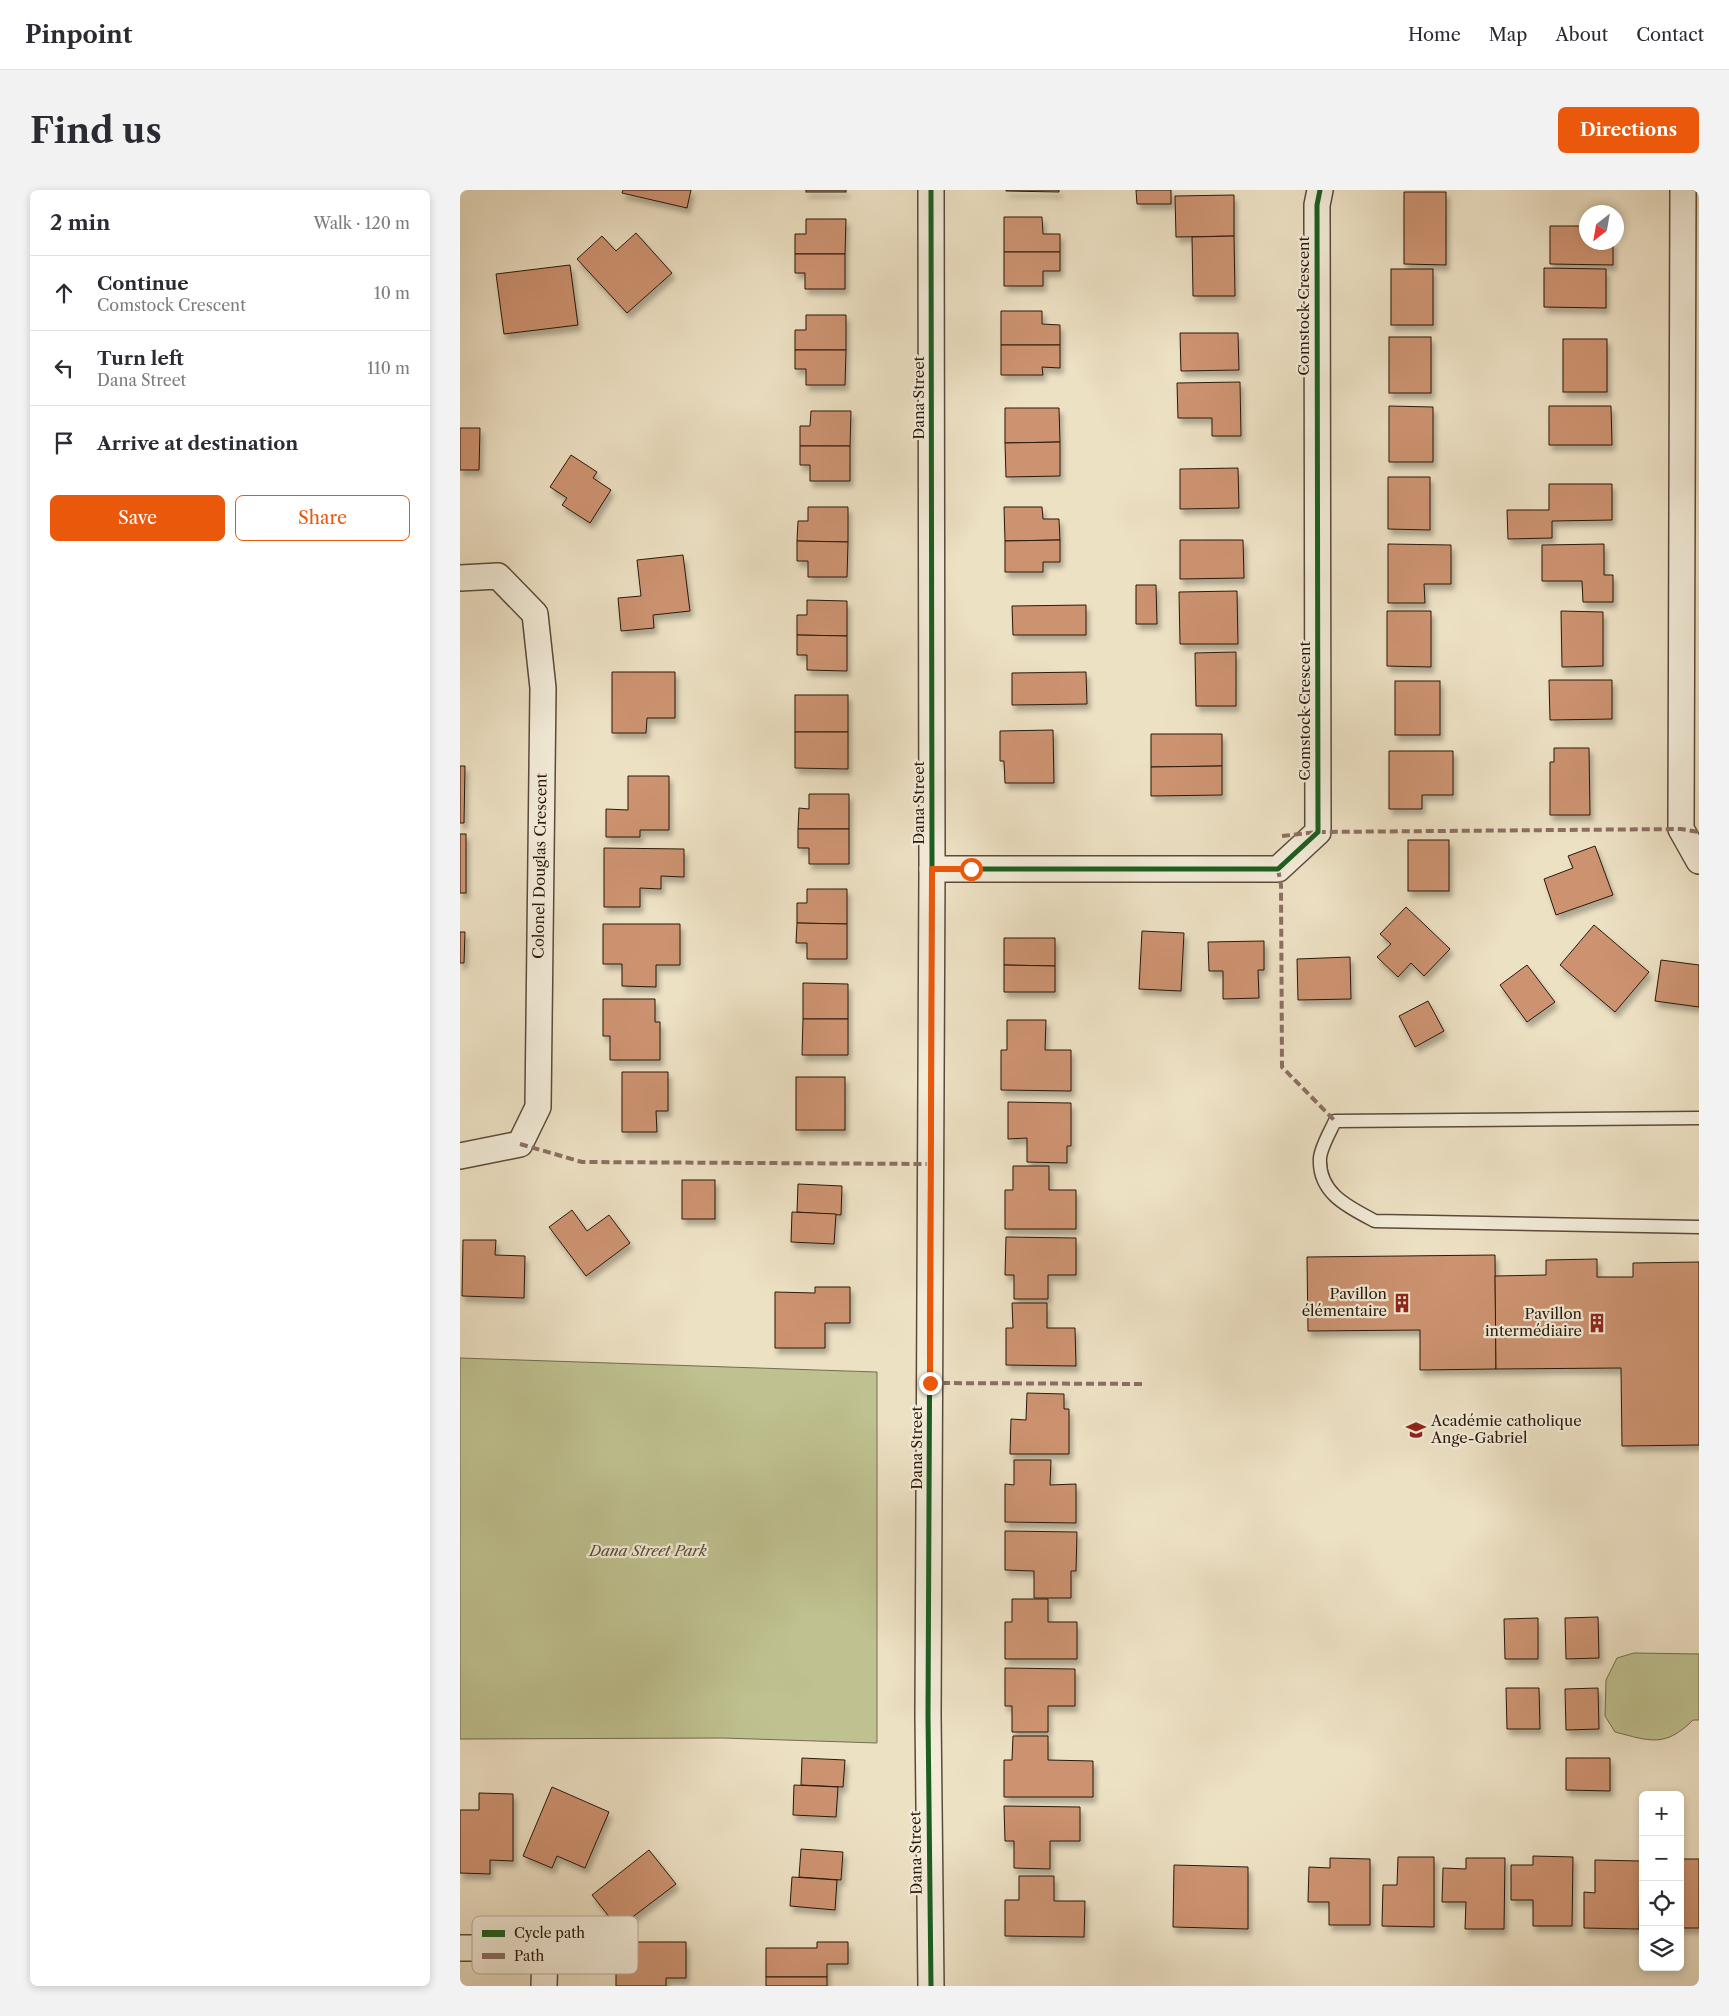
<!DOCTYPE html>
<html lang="en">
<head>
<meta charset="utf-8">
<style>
  body { margin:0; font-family:"Libre Caslon Text",serif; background:#f2f2f3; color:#2b2b33 }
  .controls { position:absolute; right:15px; bottom:15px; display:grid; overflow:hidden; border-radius:8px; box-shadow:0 2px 8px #0003 }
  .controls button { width:45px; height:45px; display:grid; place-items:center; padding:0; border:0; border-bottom:1px solid #e1e1e2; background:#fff; color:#2b2b33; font:25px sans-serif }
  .compass { position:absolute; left:1119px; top:15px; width:45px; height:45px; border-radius:50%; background:#fff; box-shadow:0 2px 8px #0003; rotate:211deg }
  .stop { position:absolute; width:15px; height:15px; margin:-11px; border:4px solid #ea580c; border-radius:50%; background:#fff }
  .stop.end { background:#ea580c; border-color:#fff; box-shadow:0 1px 5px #0008 }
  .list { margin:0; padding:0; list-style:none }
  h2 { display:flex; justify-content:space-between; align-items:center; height:65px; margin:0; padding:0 20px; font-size:21px }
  h2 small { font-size:16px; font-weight:400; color:#7c7c81 }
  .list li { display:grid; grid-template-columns:32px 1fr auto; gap:15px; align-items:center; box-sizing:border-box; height:75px; padding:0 20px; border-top:1px solid #e1e1e2 }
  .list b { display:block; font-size:19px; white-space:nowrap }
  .list p { margin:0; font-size:16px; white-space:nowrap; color:#7c7c81 }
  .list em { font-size:16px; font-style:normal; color:#7c7c81 }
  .actions { display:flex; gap:10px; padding:15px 20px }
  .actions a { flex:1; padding:11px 0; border:1px solid #ea580c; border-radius:8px; text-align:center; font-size:18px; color:#ea580c }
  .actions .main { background:#ea580c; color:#fff }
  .icon { flex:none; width:28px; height:28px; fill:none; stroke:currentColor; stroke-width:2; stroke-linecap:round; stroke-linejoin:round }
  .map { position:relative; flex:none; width:1239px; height:1796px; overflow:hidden; border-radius:8px }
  header { display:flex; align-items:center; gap:30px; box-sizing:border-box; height:70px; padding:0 25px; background:#fff; border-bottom:1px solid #e1e1e2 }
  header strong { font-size:24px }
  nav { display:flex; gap:28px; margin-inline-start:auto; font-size:18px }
  .intro { display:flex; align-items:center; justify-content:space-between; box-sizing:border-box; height:120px; padding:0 30px }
  h1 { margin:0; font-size:35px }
  .button { padding:12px 22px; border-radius:8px; background:#ea580c; color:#fff; font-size:18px; font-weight:700 }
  main { display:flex; gap:30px; padding:0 30px }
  aside { flex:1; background:#fff; border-radius:8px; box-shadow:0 2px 8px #0003 }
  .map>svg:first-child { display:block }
  .green { fill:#bfc190; stroke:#746c4e }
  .building { fill:#cd9371; stroke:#2a180c; filter:url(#shadow) }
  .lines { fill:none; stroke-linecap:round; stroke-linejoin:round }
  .service-casing { stroke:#5b4a3a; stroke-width:15 }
  .minor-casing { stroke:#5b4a3a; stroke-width:28 }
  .service { stroke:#f3ecd9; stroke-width:12 }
  .minor { stroke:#f3ecd9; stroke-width:25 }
  .quiet { stroke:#8d6e63; stroke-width:4; stroke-dasharray:8 4; stroke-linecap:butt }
  .cycleway-casing { stroke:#f3ecd9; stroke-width:8 }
  .cycleway { stroke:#1b5e20; stroke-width:5 }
  .route { stroke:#ea580c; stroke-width:6 }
  .labels { text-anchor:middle; stroke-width:4.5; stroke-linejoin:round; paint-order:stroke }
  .street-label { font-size:15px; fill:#2a180c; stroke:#f3ecd9 }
  .poi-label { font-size:15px; fill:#2a180c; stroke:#f3ecd9; text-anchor:end }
  .park-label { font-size:15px; font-style:italic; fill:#574b34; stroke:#f3ecd9 }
  .key { fill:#f3ecd9; stroke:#b7ac9c; stroke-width:1 }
  .key-label { font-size:14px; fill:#2a180c }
</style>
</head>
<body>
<header>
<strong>Pinpoint</strong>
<nav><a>Home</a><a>Map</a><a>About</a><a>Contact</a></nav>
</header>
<div class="intro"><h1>Find us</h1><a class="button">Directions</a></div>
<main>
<aside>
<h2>2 min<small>Walk · 120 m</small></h2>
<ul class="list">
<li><svg class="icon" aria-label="ahead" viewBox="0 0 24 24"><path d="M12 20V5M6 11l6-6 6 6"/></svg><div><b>Continue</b><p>Comstock Crescent</p></div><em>10 m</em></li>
<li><svg class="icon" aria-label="left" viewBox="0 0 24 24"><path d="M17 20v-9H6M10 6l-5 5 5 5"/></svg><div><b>Turn left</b><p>Dana Street</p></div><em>110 m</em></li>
<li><svg class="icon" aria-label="arrive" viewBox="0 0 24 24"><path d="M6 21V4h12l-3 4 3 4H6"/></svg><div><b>Arrive at destination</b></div></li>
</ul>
<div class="actions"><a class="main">Save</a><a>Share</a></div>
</aside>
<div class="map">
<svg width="1239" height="1796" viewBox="0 0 1239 1796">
  <defs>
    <filter id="shadow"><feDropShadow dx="3" dy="5.5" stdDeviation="2.5" flood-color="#0004"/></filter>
  </defs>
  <rect width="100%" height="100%" fill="#ede1c4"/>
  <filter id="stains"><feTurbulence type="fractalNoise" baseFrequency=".004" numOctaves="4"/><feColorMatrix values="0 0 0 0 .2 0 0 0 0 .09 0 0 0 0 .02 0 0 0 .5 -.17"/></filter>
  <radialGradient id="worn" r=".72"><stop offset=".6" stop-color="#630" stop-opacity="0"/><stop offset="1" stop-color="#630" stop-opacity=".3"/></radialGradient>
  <g class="green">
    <polygon points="0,1168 417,1182 417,1553 263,1548 0,1549"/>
    <path d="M 1174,1463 L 1239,1464 L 1239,1530 L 1233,1530 C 1205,1558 1190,1551 1155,1542 L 1145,1526 L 1146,1490 L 1157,1468 Z"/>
  </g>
  <g class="building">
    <polygon points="163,0 231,0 227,18 162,3"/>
    <rect x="346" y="0" width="40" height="2"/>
    <polygon points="546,0 599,0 599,2 546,1"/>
    <polygon points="676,0 711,0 711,14 677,14"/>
    <polygon points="944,2 986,2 986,75 944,74"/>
    <polygon points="774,5 774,46 716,47 715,6"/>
    <polygon points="544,27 582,27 583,44 600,44 600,62 544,62"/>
    <polygon points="346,29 386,29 385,64 335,64 335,44 346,44"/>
    <polygon points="1090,36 1126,36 1126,52 1153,52 1153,75 1090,74"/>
    <polygon points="176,43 212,83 167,123 117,69 142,46 156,61"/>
    <polygon points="774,46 775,106 733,106 732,47"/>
    <polygon points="544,62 600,62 600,81 583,81 583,96 544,96"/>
    <polygon points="335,64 385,64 385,99 345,99 345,83 335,83"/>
    <polygon points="110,75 118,135 44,144 36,84"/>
    <polygon points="1084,78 1146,79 1146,118 1084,117"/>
    <rect x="931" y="79" width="42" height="56"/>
    <polygon points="541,121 582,121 582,134 600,135 600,155 541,155"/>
    <polygon points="346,125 386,125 386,160 335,160 335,140 346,140"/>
    <polygon points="720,143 778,143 779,180 721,181"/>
    <rect x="929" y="147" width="42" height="56"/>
    <rect x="1103" y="149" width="44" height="53"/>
    <polygon points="541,155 600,155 600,178 582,177 583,185 541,185"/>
    <polygon points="335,160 386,160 385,195 346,195 346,179 335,179"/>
    <polygon points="780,192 781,246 752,246 752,228 718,228 717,193"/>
    <polygon points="929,216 973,217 973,272 929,272"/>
    <polygon points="1089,216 1151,216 1152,255 1089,255"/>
    <polygon points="545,218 599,218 600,252 545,253"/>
    <polygon points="351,221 391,221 390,256 340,256 340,236 350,236"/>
    <polygon points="0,238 20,238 19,280 0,280"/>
    <polygon points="600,252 600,286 546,287 545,253"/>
    <polygon points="340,256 390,256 390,291 350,291 350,275 340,275"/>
    <polygon points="111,265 137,282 133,288 151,300 130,333 102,315 107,308 90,297"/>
    <polygon points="778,278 779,318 720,319 720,279"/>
    <polygon points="928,287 970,287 970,340 928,339"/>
    <polygon points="1089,294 1152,294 1152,330 1092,331 1092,348 1048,349 1047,320 1089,320"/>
    <polygon points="348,317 388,317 388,352 337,351 338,331 348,331"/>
    <polygon points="544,317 582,317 583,329 599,329 600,350 545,351"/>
    <polygon points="600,350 600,372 583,372 583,382 545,382 545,351"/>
    <polygon points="720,350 783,350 784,388 720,389"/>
    <polygon points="337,351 388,352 387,387 348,387 348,371 337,371"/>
    <polygon points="928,354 991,355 991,394 964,394 965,413 928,413"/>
    <polygon points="1144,354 1144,385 1153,385 1153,412 1123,412 1122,391 1082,391 1082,355"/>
    <polygon points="223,365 230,421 193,425 194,438 161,441 158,408 181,406 177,370"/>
    <polygon points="676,395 696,395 697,434 676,434"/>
    <polygon points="777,401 778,454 720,454 719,402"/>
    <polygon points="347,410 387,411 387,446 337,445 337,425 347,425"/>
    <polygon points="626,415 626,445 553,445 552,416"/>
    <polygon points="927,421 971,421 971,477 927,476"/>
    <polygon points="1101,421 1143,422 1143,476 1102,477"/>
    <polygon points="337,445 387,446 387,481 347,480 347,465 337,465"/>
    <polygon points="776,462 776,516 736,516 735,463"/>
    <polygon points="152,482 215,482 215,528 187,528 186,543 152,543"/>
    <polygon points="626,482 627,514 552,515 552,483"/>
    <polygon points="1089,490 1152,490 1152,529 1090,530"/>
    <rect x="935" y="491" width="45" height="54"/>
    <rect x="335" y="505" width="53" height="37"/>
    <polygon points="593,540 594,593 545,593 544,571 540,571 540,541"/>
    <polygon points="335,542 388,542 388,579 335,578"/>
    <polygon points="691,544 762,544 762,576 691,577"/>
    <polygon points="1094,558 1129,558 1130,625 1090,625 1090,572 1094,572"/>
    <polygon points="929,561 993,561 993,605 962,605 962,619 929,619"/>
    <polygon points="0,576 5,576 4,633 0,633"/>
    <polygon points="762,576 762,605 691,606 691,577"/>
    <polygon points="168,586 209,586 209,640 180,640 180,647 146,647 146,619 168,620"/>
    <polygon points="349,604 389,604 389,639 338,639 339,618 349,619"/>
    <polygon points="338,639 389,639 389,674 349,674 349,658 338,658"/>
    <rect x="0" y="644" width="6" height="59"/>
    <rect x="948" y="650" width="41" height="51"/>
    <polygon points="1135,656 1153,705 1096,725 1084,689 1113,678 1108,666"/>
    <polygon points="144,658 224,659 224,687 201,686 201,699 180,698 180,717 144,717"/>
    <polygon points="347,699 387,699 387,734 337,733 337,713 347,713"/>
    <polygon points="946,717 990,759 964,786 951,773 938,787 917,767 931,754 920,744"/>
    <polygon points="337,733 387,734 387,769 347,769 347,753 336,753"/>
    <polygon points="143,734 220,734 220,775 196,775 196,797 162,796 162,774 143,774"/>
    <polygon points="1134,735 1189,782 1155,822 1100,775"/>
    <polygon points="682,741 724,743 721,801 679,799"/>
    <polygon points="0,742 5,742 4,773 0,773"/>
    <polygon points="544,748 595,748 595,776 544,775"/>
    <polygon points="804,751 804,780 798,780 799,808 763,809 763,781 749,781 748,752"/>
    <polygon points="890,767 891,809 838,810 837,769"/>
    <polygon points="1201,770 1239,775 1239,817 1195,811"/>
    <polygon points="544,775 595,776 595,802 544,802"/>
    <polygon points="1067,775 1095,812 1067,832 1040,795"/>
    <polygon points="343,793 388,794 388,829 343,829"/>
    <polygon points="143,809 195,809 195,832 200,832 200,870 150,870 150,846 143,846"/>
    <polygon points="968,811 984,841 955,857 939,826"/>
    <polygon points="343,829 388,829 388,865 342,865"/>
    <polygon points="547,830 586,830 585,860 611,860 611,901 541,900 541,860 547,860"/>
    <polygon points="162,882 208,882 208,921 196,921 197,942 162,942"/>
    <rect x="336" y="887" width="49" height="53"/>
    <polygon points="548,912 611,913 611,956 607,956 607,973 567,972 567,948 548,949"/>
    <polygon points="553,976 589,976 589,1000 616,1000 616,1039 545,1039 545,1000 553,1000"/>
    <rect x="222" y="990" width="33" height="39"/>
    <polygon points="338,994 382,996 381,1025 337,1022"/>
    <polygon points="112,1020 127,1041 149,1025 170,1053 126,1086 89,1037"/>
    <polygon points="332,1022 376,1024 374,1054 331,1052"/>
    <polygon points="546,1047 616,1048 616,1085 588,1085 588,1109 554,1109 554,1085 545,1085"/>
    <polygon points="3,1050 36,1050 35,1065 65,1066 64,1108 2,1106"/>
    <polygon points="1035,1065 1036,1179 960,1180 960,1140 848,1141 847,1067"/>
    <polygon points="1137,1069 1137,1087 1173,1087 1173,1073 1239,1072 1239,1255 1162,1256 1161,1178 1036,1179 1035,1086 1086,1085 1086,1070"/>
    <polygon points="355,1097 390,1097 390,1133 365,1133 365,1158 315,1158 315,1102 355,1103"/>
    <polygon points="552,1113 587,1113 587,1138 615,1138 616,1176 546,1175 546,1138 553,1138"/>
    <polygon points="567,1203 604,1204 604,1219 609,1219 609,1264 550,1264 551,1229 566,1230"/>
    <polygon points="554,1270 591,1270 590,1295 616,1294 616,1333 545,1332 545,1294 554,1295"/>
    <polygon points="545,1341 617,1342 616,1381 611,1381 611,1408 574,1408 574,1381 545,1380"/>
    <polygon points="552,1409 588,1409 588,1432 617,1432 617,1469 545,1469 545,1432 552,1432"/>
    <polygon points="1138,1427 1139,1468 1106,1469 1105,1428"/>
    <polygon points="1078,1428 1078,1469 1045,1469 1044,1429"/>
    <polygon points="545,1478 615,1479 615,1516 588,1516 588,1542 552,1542 552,1516 545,1516"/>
    <polygon points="1046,1498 1079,1498 1080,1539 1047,1539"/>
    <polygon points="1138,1498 1139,1539 1106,1540 1105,1499"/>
    <polygon points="553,1546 588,1546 588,1570 633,1571 633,1607 544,1607 544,1570 552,1570"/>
    <polygon points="342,1568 385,1570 383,1597 341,1595"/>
    <polygon points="1106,1568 1150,1568 1150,1601 1106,1600"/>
    <polygon points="334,1595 378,1597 376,1627 333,1625"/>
    <polygon points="92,1597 149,1622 125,1678 97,1666 92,1678 63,1666"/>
    <polygon points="19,1603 53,1604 53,1671 30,1670 30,1684 0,1683 0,1620 19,1620"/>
    <polygon points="544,1616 620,1617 620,1651 590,1651 590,1679 554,1678 554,1651 545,1651"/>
    <polygon points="341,1659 383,1662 381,1690 339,1687"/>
    <polygon points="189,1660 216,1694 158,1738 132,1705"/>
    <polygon points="1073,1666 1113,1667 1112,1736 1073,1736 1073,1710 1051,1710 1051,1675 1073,1675"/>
    <polygon points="938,1667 974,1667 974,1737 922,1736 923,1695 937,1695"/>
    <polygon points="870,1668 910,1669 910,1735 869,1735 869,1712 848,1712 849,1677 870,1678"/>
    <polygon points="1006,1668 1045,1668 1044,1739 1005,1739 1006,1712 982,1712 983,1678 1006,1679"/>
    <rect x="1220" y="1669" width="19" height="69"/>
    <polygon points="1135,1670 1180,1671 1179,1739 1124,1738 1124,1702 1135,1703"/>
    <polygon points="714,1675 788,1677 788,1739 713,1737"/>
    <polygon points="559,1686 594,1686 594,1711 625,1711 624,1747 545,1746 545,1710 559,1710"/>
    <polygon points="332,1687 377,1690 375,1720 330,1716"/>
    <polygon points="162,1752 226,1752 226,1788 206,1788 206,1796 156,1796 156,1765 163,1765"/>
    <polygon points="357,1752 388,1752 388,1774 367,1774 367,1787 306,1787 306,1758 357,1758"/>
    <rect x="306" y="1787" width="61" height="9"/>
  </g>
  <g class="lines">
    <defs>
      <path id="service" d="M 1239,928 L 875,931 C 870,942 861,957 860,968 C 858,1003 888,1017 915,1031 L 1239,1037"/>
      <g id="minor">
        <polyline points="1223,0 1221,639 1239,671"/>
        <polyline points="0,388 38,386 75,424 83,498 78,917 60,954 0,966"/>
        <polyline points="472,679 818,679 858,642 857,15 860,0"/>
        <polyline points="0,1758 85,1758 84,1796"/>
        <polyline points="471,1796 468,1525 472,679 471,0"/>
      </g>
    </defs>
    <use href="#service" class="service-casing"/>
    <use href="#minor" class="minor-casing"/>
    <use href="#service" class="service"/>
    <use href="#minor" class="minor"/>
    <g class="quiet">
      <polyline points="822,646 858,642 1221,639 1239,642"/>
      <polyline points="818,679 821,695 822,877 875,931"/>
      <polyline points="60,954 122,972 470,974"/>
      <polyline points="470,1193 686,1194"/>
    </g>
    <defs>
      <g id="cycleway">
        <polyline points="472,679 818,679 858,642 857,15 860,0"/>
        <polyline points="471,1796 468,1525 472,679 471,0"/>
      </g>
    </defs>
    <use href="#cycleway" class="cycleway-casing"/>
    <use href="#cycleway" class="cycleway"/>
  </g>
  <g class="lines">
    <polyline class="route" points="470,1193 472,679 511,679"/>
  </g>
  <defs>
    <symbol id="building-bare" viewBox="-9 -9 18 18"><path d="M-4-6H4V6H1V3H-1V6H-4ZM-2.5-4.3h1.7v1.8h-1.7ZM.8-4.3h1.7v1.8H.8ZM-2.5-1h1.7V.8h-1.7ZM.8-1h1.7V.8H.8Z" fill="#8f2418" stroke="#f3ecd9" stroke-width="2.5" paint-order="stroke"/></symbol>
    <symbol id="school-bare" viewBox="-9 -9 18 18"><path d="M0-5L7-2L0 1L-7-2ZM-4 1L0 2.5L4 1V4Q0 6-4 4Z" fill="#8f2418" stroke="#f3ecd9" stroke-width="2.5" paint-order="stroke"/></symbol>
  </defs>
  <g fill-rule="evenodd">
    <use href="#building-bare" x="928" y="1099" width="28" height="28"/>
    <use href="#building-bare" x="1123" y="1119" width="28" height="28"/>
    <use href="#school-bare" x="942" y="1226" width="28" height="28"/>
  </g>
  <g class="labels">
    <g class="street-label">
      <text transform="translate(844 116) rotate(-90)" y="5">Comstock Crescent</text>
      <text transform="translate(459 208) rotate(-90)" y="5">Dana Street</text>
      <text transform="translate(845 521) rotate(-90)" y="5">Comstock Crescent</text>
      <text transform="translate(459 613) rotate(-90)" y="5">Dana Street</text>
      <text transform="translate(80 676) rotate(-89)" y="5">Colonel Douglas Crescent</text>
      <text transform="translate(457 1258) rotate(-90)" y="5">Dana Street</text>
      <text transform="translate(456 1663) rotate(-91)" y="5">Dana Street</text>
    </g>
    <g class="poi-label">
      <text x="927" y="1109">Pavillon<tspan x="927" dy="17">élémentaire</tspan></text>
      <text x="1122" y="1129">Pavillon<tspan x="1122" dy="17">intermédiaire</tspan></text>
      <text x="971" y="1236" text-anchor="start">Académie catholique<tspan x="971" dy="17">Ange-Gabriel</tspan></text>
    </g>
    <g class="park-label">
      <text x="188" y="1366">Dana Street Park</text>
    </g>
  </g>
  <rect x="12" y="1726" width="166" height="58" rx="8" class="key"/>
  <rect x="22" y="1740" width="23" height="7" fill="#1b5e20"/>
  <rect x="22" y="1763" width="23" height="6" fill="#8d6e63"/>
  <g class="key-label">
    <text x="54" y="1748">Cycle path</text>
    <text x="54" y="1771">Path</text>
  </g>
  <rect width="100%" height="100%" filter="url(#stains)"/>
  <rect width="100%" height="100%" fill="url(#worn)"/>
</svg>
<div class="controls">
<button>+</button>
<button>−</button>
<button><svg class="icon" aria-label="locate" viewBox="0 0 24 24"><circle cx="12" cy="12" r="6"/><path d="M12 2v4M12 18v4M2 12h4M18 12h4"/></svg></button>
<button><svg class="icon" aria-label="layers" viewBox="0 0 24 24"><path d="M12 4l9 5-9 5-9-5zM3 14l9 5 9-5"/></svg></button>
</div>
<svg class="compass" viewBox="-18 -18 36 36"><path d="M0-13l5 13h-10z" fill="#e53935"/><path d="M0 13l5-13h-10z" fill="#7c7c81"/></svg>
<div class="stop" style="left:511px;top:679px"></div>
<div class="stop end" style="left:470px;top:1193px"></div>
</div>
</main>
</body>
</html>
